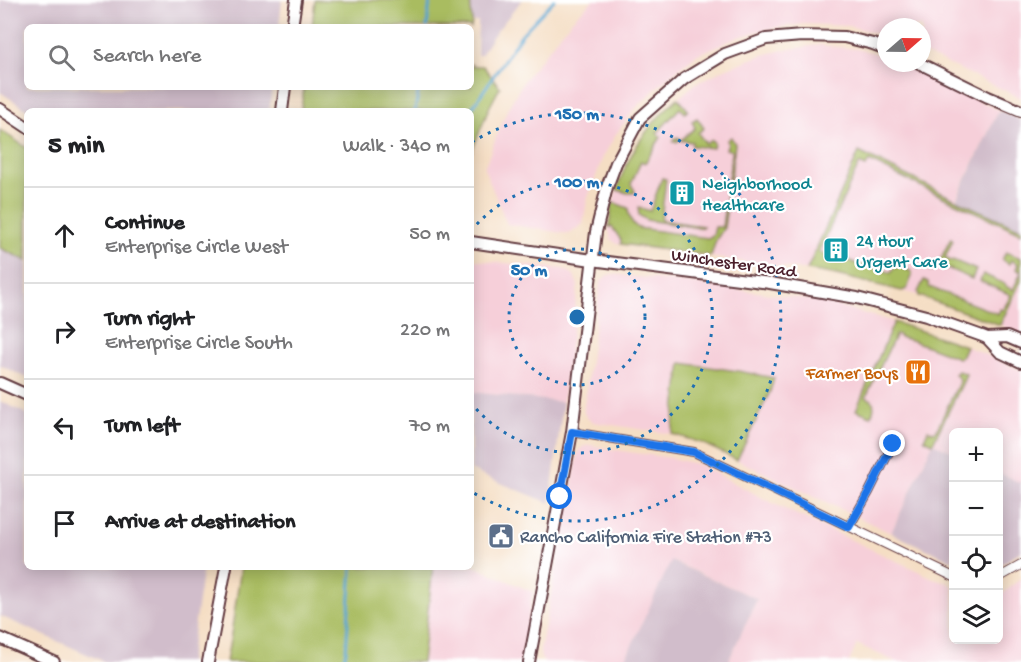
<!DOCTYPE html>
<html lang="en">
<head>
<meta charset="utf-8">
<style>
  body { margin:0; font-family:"Gochi Hand",sans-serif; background:#f6f6f6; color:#202124 }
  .controls { position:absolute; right:18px; bottom:18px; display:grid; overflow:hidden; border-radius:9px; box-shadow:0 3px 15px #0003 }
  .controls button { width:54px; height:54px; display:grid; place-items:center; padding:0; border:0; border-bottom:2px solid #e0e0e0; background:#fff; color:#202124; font:30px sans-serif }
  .compass { position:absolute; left:877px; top:18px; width:54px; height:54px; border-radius:50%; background:#fff; box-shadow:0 3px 15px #0003; rotate:70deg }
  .stop { position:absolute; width:18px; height:18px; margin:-14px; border:4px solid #1a73e8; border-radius:50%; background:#fff }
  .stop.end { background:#1a73e8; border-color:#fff; box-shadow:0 2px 6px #0008 }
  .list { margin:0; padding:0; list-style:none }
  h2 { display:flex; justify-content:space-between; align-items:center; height:78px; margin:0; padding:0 24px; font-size:26px }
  h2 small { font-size:20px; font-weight:400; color:#757577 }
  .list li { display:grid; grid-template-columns:39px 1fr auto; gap:18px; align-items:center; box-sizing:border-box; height:96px; padding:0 24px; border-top:2px solid #e0e0e0 }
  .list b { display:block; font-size:22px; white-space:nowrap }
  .list p { margin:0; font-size:20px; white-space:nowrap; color:#757577 }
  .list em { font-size:20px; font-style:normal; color:#757577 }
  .icon { flex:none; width:33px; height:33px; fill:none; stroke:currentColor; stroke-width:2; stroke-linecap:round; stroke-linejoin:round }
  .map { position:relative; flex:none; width:1021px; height:662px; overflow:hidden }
  .search { position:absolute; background:#fff; box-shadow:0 3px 15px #0003; left:24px; top:24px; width:450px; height:66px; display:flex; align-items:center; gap:15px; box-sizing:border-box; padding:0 21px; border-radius:9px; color:#757577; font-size:22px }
  .panel { position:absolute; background:#fff; box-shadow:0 3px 15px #0003; left:24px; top:108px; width:450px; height:462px; border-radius:9px }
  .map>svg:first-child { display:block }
  .built { fill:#f6cfd9 }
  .industrial { fill:#d1bdcb }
  .green { fill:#a9bc60; stroke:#7a6e46; stroke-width:1.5 }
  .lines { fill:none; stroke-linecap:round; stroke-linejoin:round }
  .stream { stroke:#56a4cf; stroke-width:3 }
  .minor-casing { stroke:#643c42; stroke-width:10 }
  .tertiary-casing { stroke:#643c42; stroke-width:14 }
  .secondary-casing { stroke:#643c42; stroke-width:14 }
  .minor { stroke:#fff; stroke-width:8 }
  .tertiary { stroke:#fff; stroke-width:10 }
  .secondary { stroke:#fff; stroke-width:10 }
  .route { stroke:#1a73e8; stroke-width:8 }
  .ring { fill:none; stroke:#1f6fb2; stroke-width:3; stroke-dasharray:3 6 }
  .labels { text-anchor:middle; stroke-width:4.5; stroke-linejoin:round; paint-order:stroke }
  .culture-label { font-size:18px; fill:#0d838f; stroke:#fff; text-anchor:start }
  .street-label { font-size:18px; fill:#4a1f2b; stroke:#fff }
  .food-label { font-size:18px; fill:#c56008; stroke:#fff; text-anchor:end }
  .service-label { font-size:18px; fill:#4e5e75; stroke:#fff; text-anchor:start }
  .centre { fill:#1f6fb2; stroke:#fff; stroke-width:3 }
  .ring-label { font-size:18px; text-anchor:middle; font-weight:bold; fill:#1f6fb2; stroke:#fff; stroke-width:4.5; stroke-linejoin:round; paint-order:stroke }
</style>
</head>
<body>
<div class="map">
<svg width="1021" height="662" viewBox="0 0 1021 662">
  <rect width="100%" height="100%" fill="#fff"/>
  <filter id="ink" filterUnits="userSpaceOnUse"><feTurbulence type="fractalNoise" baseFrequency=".0167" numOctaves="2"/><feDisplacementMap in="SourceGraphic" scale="12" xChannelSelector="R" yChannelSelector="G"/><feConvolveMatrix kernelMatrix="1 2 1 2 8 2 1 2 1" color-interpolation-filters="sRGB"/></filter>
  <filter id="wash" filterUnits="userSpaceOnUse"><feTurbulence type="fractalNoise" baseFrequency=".008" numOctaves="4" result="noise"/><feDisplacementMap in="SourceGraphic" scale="24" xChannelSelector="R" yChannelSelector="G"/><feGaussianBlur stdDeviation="1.35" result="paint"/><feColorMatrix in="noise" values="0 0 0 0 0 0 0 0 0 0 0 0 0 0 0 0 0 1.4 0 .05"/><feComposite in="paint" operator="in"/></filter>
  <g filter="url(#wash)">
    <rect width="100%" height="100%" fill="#f5dec4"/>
    <g class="built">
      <polygon points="593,0 1021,0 1021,98 922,52 922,27 886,27 886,36 849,26 826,25 805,24 780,27 759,31 739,37 696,55 666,79 633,111 616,134 603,157 587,200 583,224 569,234 507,224 484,168 508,108 525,79 571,21"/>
      <polygon points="819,45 857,49 874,53 886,58 886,63 897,63 999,110 956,199 1021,229 1021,335 1000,325 913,294 832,274 617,244 611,239 608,228 612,204 619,182 639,142 651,125 667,108 695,84 725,69 762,55 783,50"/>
      <polygon points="475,260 563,269 573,274 578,285 563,402 471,392 471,286"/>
      <polygon points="612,274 700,284 820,301 894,322 970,348 1021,370 1021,483 999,473 998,432 954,432 953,452 933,443 891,533 737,460 770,392 774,378 738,371 681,363 672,434 593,422 587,418 584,413 584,406 600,286 602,280 606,276"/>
      <polygon points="590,445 628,452 671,458 700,465 774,504 933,578 946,582 953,587 954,640 998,640 999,597 1021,578 1021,662 896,662 857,644 849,662 728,662 757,599 672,561 624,662 544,662 541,658 540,651 578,452 582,447"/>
      <polygon points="471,565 533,592 521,662 422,662 433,567 471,567"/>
    </g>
    <g class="industrial">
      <polygon points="0,0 282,0 279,27 27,27 27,87 272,87 269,111 29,111 0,92"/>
      <polygon points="470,0 522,0 492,37 481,55 477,55 478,22 472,22"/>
      <polygon points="999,110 1021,120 1021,229 956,200"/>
      <polygon points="0,248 27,261 27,378 0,365"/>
      <polygon points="471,392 563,402 550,503 486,477 471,470"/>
      <polygon points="0,401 27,414 27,567 203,567 189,662 105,662 0,616"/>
      <polygon points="933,443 953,452 953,561 891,533"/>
      <polygon points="999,473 1021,483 1021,551 999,566"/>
      <polygon points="671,561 757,599 728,662 624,662"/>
    </g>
    <g class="green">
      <polygon points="315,0 470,0 472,22 471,29 471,27 312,27"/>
      <polygon points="471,64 473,66 483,66 500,87 489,108 471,153 471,111 301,111 304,87 471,87"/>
      <path d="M 678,98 L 688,110 L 685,113 L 680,108 L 657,133 L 661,137 L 645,163 L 641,161 L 631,184 L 635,191 L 634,193 L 627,193 L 617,190 C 627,154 650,122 678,98 Z"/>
      <polygon points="697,118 704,128 698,133 706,144 712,140 714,143 713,148 692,146 692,142 678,140 677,142 673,142 675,138 678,137 681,140 695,128 692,121"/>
      <polygon points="0,130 27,148 27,261 0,248"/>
      <path d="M 731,137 L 735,144 L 724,228 L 716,240 L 711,256 L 621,244 L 621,240 L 612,227 L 609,227 L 612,204 L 615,203 L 628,208 C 628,217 631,223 638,228 L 708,238 L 713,235 L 715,227 L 722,227 L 732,151 L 726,149 L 728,143 L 727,140 Z"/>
      <polygon points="859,152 956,200 1021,229 1021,233 947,199 869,161 866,167 859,164 819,252 834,259 835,257 846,262 847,259 861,266 863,263 876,269 877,267 891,273 894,267 896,268 898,265 912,272 912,276 907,289 902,291 832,274 807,270"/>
      <polygon points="662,178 666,179 661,220 703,226 702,227 700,228 646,220 639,215 638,207 650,211"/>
      <polygon points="951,238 953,240 945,258 951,261 953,260 976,270 972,279 947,268 945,269 936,265 933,271 930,271 933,262 938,264"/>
      <polygon points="1006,252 1021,258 1021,281 1000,325 919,296 918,292 924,280 928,282 929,287 998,314 1000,309 1003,310 1011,295 980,281 983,274 1005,284 1007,287 1013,290 1021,272 1016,269 1018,264 1011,260 1009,264 1002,260"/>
      <path d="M 894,322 L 966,346 L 961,357 L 958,358 L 914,341 L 899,337 L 899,335 L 896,334 L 866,397 L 872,400 C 875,406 874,410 871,416 L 856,410 Z"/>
      <polygon points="681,363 738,371 774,378 770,392 737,460 702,443 672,434"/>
      <polygon points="958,371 966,374 964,380 933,443 924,439 928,430 934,432 936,431 960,380 955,374"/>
      <polygon points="241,567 433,567 422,662 226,662 231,635"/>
    </g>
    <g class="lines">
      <g class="stream">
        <polyline points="427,27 430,0"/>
        <polyline points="415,111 419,87"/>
        <polyline points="470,111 521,35 554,0"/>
        <polyline points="343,662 346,651 352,567"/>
      </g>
    </g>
  </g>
  <g filter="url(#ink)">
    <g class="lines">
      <defs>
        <g id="minor">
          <polyline points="572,432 694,452 954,577"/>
          <polyline points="849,527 869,492 893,444"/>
          <polyline points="998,578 1021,565"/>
        </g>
        <g id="tertiary">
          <polyline points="292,27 296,0"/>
          <polyline points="919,63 988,97 1021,111"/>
          <polyline points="0,109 27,127"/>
          <polyline points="282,111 285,87"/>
          <polyline points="0,383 27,395"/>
          <polyline points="0,638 54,662"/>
          <polyline points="529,662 572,432 596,232 607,187 616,163 640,118 684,79 725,54 766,39 802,36 844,37 873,44 886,49"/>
        </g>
        <g id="secondary">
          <polyline points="471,242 592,260 770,283 857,298 926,316 982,336 987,338 1000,352 1021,362"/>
          <polyline points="987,338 1007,337 1021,343"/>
          <polyline points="208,662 226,567"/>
        </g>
      </defs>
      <use href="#minor" class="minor-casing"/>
      <use href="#tertiary" class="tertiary-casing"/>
      <use href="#secondary" class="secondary-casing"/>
      <use href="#minor" class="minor"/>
      <use href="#tertiary" class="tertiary"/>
      <use href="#secondary" class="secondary"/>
    </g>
  </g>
  <g class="lines" filter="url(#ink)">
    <polyline class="route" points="560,497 572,432 694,452 849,527 869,492 893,444"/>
  </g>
  <g class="ring">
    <circle cx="577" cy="317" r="68"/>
    <path d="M471 231A136 136 0 1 1 471 403"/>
    <path d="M472 142A204 204 0 1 1 472 492"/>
  </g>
  <defs>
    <symbol id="building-square" viewBox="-11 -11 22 22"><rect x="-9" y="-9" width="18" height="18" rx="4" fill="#0f9aa8" stroke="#fff"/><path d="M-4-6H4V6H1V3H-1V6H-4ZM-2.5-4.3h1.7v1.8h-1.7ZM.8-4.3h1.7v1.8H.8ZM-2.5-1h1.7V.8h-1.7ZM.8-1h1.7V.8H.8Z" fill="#fff"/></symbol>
    <symbol id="restaurant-square" viewBox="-11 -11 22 22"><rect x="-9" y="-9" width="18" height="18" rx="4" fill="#e8710a" stroke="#fff"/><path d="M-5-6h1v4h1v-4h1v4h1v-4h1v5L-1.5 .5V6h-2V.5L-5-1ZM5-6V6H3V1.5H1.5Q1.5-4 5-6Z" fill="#fff"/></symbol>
    <symbol id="civic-square" viewBox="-11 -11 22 22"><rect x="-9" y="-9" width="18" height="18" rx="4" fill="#5c6f8a" stroke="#fff"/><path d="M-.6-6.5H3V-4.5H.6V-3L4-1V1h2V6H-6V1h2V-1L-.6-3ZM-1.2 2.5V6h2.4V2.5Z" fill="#fff"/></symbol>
  </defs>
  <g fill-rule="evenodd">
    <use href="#building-square" x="667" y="178" width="30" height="30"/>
    <use href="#building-square" x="821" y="235" width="30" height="30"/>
    <use href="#restaurant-square" x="903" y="357" width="30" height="30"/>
    <use href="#civic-square" x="486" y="521" width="30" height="30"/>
  </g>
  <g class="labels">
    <g class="culture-label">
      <text x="702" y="189">Neighborhood<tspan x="702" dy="21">Healthcare</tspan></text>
      <text x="856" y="246">24 Hour<tspan x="856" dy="21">Urgent Care</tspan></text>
    </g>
    <g class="street-label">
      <text transform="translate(734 262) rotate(8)" y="6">Winchester Road</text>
    </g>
    <g class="food-label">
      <text x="898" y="378">Farmer Boys</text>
    </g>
    <g class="service-label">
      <text x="520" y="542">Rancho California Fire Station #73</text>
    </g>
  </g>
  <circle cx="577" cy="317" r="9" class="centre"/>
  <g class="ring-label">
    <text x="577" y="119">150 m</text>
    <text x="577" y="187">100 m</text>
    <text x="529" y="275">50 m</text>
  </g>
</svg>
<div class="controls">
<button>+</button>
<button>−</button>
<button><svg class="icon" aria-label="locate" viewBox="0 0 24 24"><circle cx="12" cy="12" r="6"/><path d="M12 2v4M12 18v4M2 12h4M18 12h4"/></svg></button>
<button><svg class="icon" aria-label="layers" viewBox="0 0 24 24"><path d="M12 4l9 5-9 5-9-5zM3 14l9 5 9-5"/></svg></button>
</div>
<svg class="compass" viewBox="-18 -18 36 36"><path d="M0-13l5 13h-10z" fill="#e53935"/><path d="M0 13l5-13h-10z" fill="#757577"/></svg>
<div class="stop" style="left:560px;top:497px"></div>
<div class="stop end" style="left:893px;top:444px"></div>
<div class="search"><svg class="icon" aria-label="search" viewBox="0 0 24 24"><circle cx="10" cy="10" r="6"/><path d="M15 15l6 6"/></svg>Search here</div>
<section class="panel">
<h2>5 min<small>Walk · 340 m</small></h2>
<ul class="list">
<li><svg class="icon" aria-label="ahead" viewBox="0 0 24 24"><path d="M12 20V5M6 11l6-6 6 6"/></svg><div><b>Continue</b><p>Enterprise Circle West</p></div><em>50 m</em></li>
<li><svg class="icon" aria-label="right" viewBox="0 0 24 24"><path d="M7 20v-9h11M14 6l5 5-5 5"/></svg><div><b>Turn right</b><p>Enterprise Circle South</p></div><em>220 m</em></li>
<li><svg class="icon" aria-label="left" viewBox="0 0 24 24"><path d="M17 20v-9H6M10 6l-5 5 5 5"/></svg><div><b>Turn left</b></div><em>70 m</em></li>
<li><svg class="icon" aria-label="arrive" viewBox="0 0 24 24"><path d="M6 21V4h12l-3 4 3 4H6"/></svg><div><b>Arrive at destination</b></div></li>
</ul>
</section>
</div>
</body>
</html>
